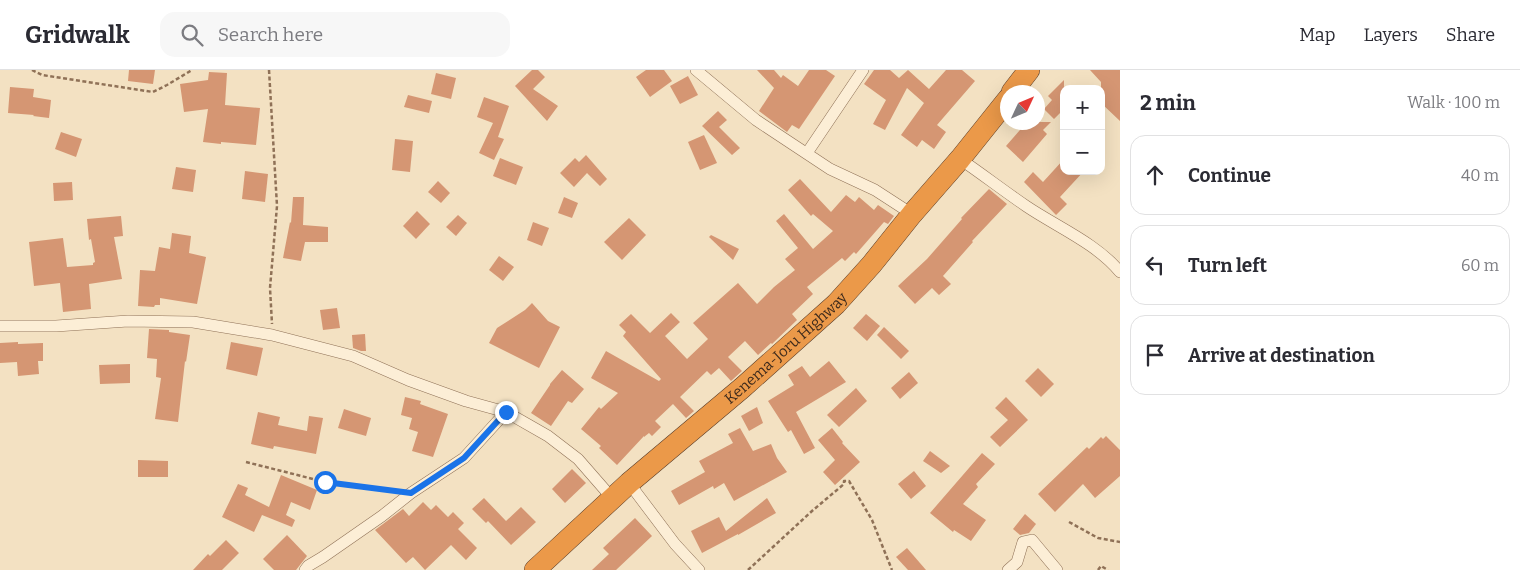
<!DOCTYPE html>
<html lang="en">
<head>
<meta charset="utf-8">
<style>
  body { margin:0; font-family:Bitter,serif; background:#f7f7f7; color:#2b2b33 }
  .controls { position:absolute; right:15px; top:15px; display:grid; overflow:hidden; border-radius:10px; box-shadow:0 5px 20px #0002 }
  .controls button { width:45px; height:45px; display:grid; place-items:center; padding:0; border:0; border-bottom:1px solid #e1e1e2; background:#fff; color:#2b2b33; font:25px sans-serif }
  .compass { position:absolute; left:1000px; top:15px; width:45px; height:45px; border-radius:50%; background:#fff; box-shadow:0 5px 20px #0002; rotate:46deg }
  .stop { position:absolute; width:15px; height:15px; margin:-11px; border:4px solid #1a73e8; border-radius:50%; background:#fff }
  .stop.end { background:#1a73e8; border-color:#fff; box-shadow:0 1px 5px #0008 }
  .list { margin:0; padding:0; list-style:none }
  h2 { display:flex; justify-content:space-between; align-items:center; height:65px; margin:0; padding:0 20px; font-size:21px }
  h2 small { font-size:16px; font-weight:400; color:#7c7c81 }
  .list li { display:grid; grid-template-columns:32px 1fr auto; gap:15px; align-items:center; box-sizing:border-box; height:80px; margin:0 10px 10px; padding:0 10px; border:1px solid #e1e1e2; border-radius:15px }
  .list b { display:block; font-size:19px; white-space:nowrap }
  .list em { font-size:16px; font-style:normal; color:#7c7c81 }
  .icon { flex:none; width:28px; height:28px; fill:none; stroke:currentColor; stroke-width:2; stroke-linecap:round; stroke-linejoin:round }
  .map { position:relative; flex:none; width:1120px; height:500px; overflow:hidden }
  header { display:flex; align-items:center; gap:30px; box-sizing:border-box; height:70px; padding:0 25px; background:#fff; border-bottom:1px solid #e1e1e2 }
  header strong { font-size:24px }
  nav { display:flex; gap:28px; margin-inline-start:auto; font-size:18px }
  .search { width:350px; height:45px; background:#f7f7f7; display:flex; align-items:center; gap:12px; box-sizing:border-box; padding:0 18px; border-radius:15px; color:#7c7c81; font-size:19px }
  main { display:flex }
  aside { flex:1; background:#fff }
  .map>svg:first-child { display:block }
  .building { fill:#d59673 }
  .lines { fill:none; stroke-linecap:round; stroke-linejoin:round }
  .street-casing { stroke:#8f7157; stroke-width:12 }
  .highway-casing { stroke:#5c3f2b; stroke-width:22 }
  .path { stroke:#8f7157; stroke-width:2.5; stroke-dasharray:4 2.5; stroke-linecap:butt }
  .street { stroke:#fceed6; stroke-width:11 }
  .highway { stroke:#eb9949; stroke-width:21 }
  .route { stroke:#1a73e8; stroke-width:6 }
  .labels { text-anchor:middle; stroke-width:4; stroke-linejoin:round; paint-order:stroke }
  .street-label { font-size:15px; fill:#3d2a1c; stroke:#f9ebd2 }
</style>
</head>
<body>
<header>
<strong>Gridwalk</strong>
<div class="search"><svg class="icon" aria-label="search" viewBox="0 0 24 24"><circle cx="10" cy="10" r="6"/><path d="M15 15l6 6"/></svg>Search here</div>
<nav><a>Map</a><a>Layers</a><a>Share</a></nav>
</header>
<main>
<div class="map">
<svg width="1120" height="500" viewBox="0 0 1120 500">
  <rect width="100%" height="100%" fill="#f3e1c2"/>
  <g class="building">
    <polygon points="129,0 155,0 153,14 128,11"/>
    <polygon points="532,0 538,0 545,7 533,19 558,36 547,51 515,16"/>
    <polygon points="646,0 664,0 672,11 650,27 636,7"/>
    <polygon points="757,0 774,0 781,8 783,5 798,16 809,0 826,0 835,6 799,59 792,55 787,62 759,41 774,18"/>
    <polygon points="874,0 890,0 899,8 908,0 929,19 946,0 962,0 975,11 937,55 946,62 934,79 922,70 917,77 901,65 924,33 907,18 885,60 873,54 886,30 864,14"/>
    <polygon points="1090,0 1120,0 1120,51 1101,33 1101,12"/>
    <polygon points="209,2 227,3 225,35 260,38 256,75 221,72 221,74 203,72 208,39 184,42 180,14 208,10"/>
    <polygon points="436,3 456,8 451,29 431,24"/>
    <polygon points="688,6 698,25 680,34 670,16"/>
    <polygon points="1064,10 1064,41 1063,40 1054,49 1044,39 1052,30 1048,26"/>
    <polygon points="10,17 34,19 33,27 51,30 49,48 33,46 34,45 8,43"/>
    <polygon points="408,25 432,31 429,43 404,37"/>
    <polygon points="484,27 509,36 498,67 504,69 494,90 479,83 493,53 477,47"/>
    <polygon points="718,41 727,50 719,57 740,78 732,85 702,56"/>
    <polygon points="1027,52 1051,52 1043,60 1047,64 1023,92 1006,76"/>
    <polygon points="61,62 82,69 76,87 55,79"/>
    <polygon points="704,65 717,93 700,100 688,72"/>
    <polygon points="395,69 413,71 410,102 392,100"/>
    <polygon points="586,85 607,109 600,116 587,103 574,117 560,103 575,88 579,92"/>
    <polygon points="500,88 523,97 516,115 493,106"/>
    <polygon points="1064,89 1064,101 1084,101 1060,127 1067,134 1056,145 1024,112 1033,102 1043,112"/>
    <polygon points="176,97 196,100 193,122 172,119"/>
    <polygon points="245,101 268,104 265,132 242,129"/>
    <polygon points="800,109 831,142 846,125 855,132 859,127 874,140 878,135 894,146 888,154 884,152 856,184 854,182 845,191 842,188 807,217 813,224 792,244 797,250 772,274 771,273 758,285 745,271 728,287 742,301 731,311 719,298 711,305 707,301 680,327 694,341 686,348 673,334 655,351 661,357 652,366 649,363 644,367 644,366 617,395 599,378 601,376 581,359 599,337 601,339 618,323 591,308 606,281 659,311 661,309 623,266 626,262 619,255 631,244 650,263 671,243 680,252 665,266 687,289 708,269 693,253 738,213 757,234 774,217 795,200 785,189 798,178 776,151 784,144 813,179 833,161 813,144 811,146 788,120"/>
    <polygon points="438,111 450,123 441,133 428,122"/>
    <polygon points="72,112 73,130 54,131 53,113"/>
    <polygon points="989,119 1007,134 972,171 973,172 943,206 951,214 939,225 932,218 915,234 898,216 927,189 962,149 961,148"/>
    <polygon points="293,127 304,127 303,155 328,157 328,172 305,172 301,191 283,188 290,152 291,153"/>
    <polygon points="564,127 578,133 572,148 558,143"/>
    <polygon points="417,141 430,154 416,169 403,156"/>
    <polygon points="458,145 467,153 456,166 446,157"/>
    <polygon points="121,146 123,166 114,167 122,209 89,214 91,239 63,242 60,213 34,216 29,172 63,168 67,197 93,195 93,193 95,192 91,169 89,170 87,149"/>
    <polygon points="629,148 646,165 622,190 604,172"/>
    <polygon points="533,152 549,158 542,176 527,170"/>
    <polygon points="172,163 191,166 189,183 206,187 197,234 160,228 160,235 155,235 154,237 138,236 140,200 155,201 159,177 170,179"/>
    <polygon points="711,165 739,179 733,190 709,167"/>
    <polygon points="499,186 514,197 503,211 489,200"/>
    <polygon points="532,233 548,251 560,257 539,298 489,273 497,258 525,240"/>
    <polygon points="337,238 340,258 323,260 320,240"/>
    <polygon points="866,244 880,256 867,271 853,258"/>
    <polygon points="884,257 909,281 901,289 877,265"/>
    <polygon points="149,259 169,260 169,262 190,265 186,292 185,291 178,352 155,349 161,308 156,307 157,289 147,288"/>
    <polygon points="365,264 366,281 361,281 353,278 352,265"/>
    <polygon points="18,272 18,274 43,273 43,291 38,291 39,304 18,306 17,292 0,293 0,273"/>
    <polygon points="231,272 263,278 257,306 226,299"/>
    <polygon points="829,291 846,312 796,342 815,378 804,384 791,360 788,362 768,331 794,315 788,305 802,296 810,307"/>
    <polygon points="130,294 130,313 100,314 99,295"/>
    <polygon points="1038,298 1054,314 1041,327 1025,311"/>
    <polygon points="562,300 584,319 572,333 568,331 551,356 531,343 550,315 550,314"/>
    <polygon points="909,302 918,313 900,329 891,318"/>
    <polygon points="856,318 867,331 839,357 827,345"/>
    <polygon points="405,327 421,331 420,334 448,344 433,387 412,381 418,362 409,359 412,348 401,345"/>
    <polygon points="1006,327 1028,350 1000,377 990,367 1008,350 995,338"/>
    <polygon points="757,337 763,353 749,361 741,346"/>
    <polygon points="344,339 371,348 366,366 338,358"/>
    <polygon points="258,342 280,347 278,355 307,361 309,346 323,348 316,384 274,376 273,379 251,374"/>
    <polygon points="740,358 753,381 771,374 777,388 787,402 734,431 724,413 714,419 713,416 679,435 671,421 705,402 699,391 733,373 728,364"/>
    <polygon points="832,358 843,372 842,373 860,392 835,415 823,402 835,390 818,370"/>
    <polygon points="1106,366 1120,380 1120,406 1095,428 1083,414 1055,442 1038,424 1087,377 1089,379 1101,367 1103,369"/>
    <polygon points="930,381 950,396 941,403 923,391"/>
    <polygon points="982,383 995,394 976,414 978,417 963,434 986,450 971,471 954,460 953,462 930,443"/>
    <polygon points="138,390 168,391 168,407 138,407"/>
    <polygon points="572,399 586,413 565,433 552,419"/>
    <polygon points="914,401 926,416 911,429 898,414"/>
    <polygon points="281,405 317,420 310,440 291,432 286,445 295,450 292,457 262,445 254,462 222,447 238,414 248,418 245,425 269,437"/>
    <polygon points="484,428 506,451 521,437 536,452 511,475 488,451 486,453 472,439"/>
    <polygon points="767,428 776,443 738,465 738,464 702,483 691,461 719,447 726,461"/>
    <polygon points="423,432 431,440 436,435 448,447 453,442 464,453 458,459 477,478 466,490 451,475 425,500 413,487 406,493 375,460 403,439 409,446"/>
    <polygon points="1025,444 1036,454 1029,463 1020,465 1013,459"/>
    <polygon points="635,448 652,466 616,500 592,500 609,484 603,478"/>
    <polygon points="287,465 307,486 296,500 274,500 263,489"/>
    <polygon points="226,470 239,483 222,500 193,500 208,484 210,486"/>
    <polygon points="907,478 926,500 908,500 896,487"/>
  </g>
  <g class="lines">
    <defs>
      <g id="street">
        <polyline points="696,0 756,50 830,99 875,120 912,144"/>
        <polyline points="807,83 863,0"/>
        <path d="M 960,89 C 982,104 1004,121 1026,136 C 1057,157 1096,173 1120,202"/>
        <polyline points="0,256 56,256 128,251 193,252 272,265 353,286 408,310 466,331 506,342 548,366 578,389 612,428"/>
        <polyline points="629,413 675,474 699,500"/>
        <polyline points="305,500 308,496 323,487 382,446 411,423 464,388 506,342"/>
        <polyline points="1008,500 1017,492 1023,472 1032,470 1057,500"/>
      </g>
      <g id="highway">
        <polyline points="1012,22 1029,0"/>
        <path id="s1" d="M 535,500 L 629,413 L 742,318 L 836,234 L 872,194 L 912,144 L 960,89 L 1008,29"/>
      </g>
    </defs>
    <use href="#street" class="street-casing"/>
    <use href="#highway" class="highway-casing"/>
    <g class="path">
      <polyline points="32,0 42,5 153,22 167,15 192,0"/>
      <polyline points="269,0 277,136 270,218 272,254"/>
      <polyline points="246,392 325,412 394,421"/>
      <polyline points="1069,452 1098,468 1120,472"/>
      <polyline points="748,500 812,441 844,414 844,411 849,411 872,450 892,500"/>
      <polyline points="1098,500 1101,496 1108,500"/>
    </g>
    <use href="#street" class="street"/>
    <use href="#highway" class="highway"/>
  </g>
  <g class="lines">
    <polyline class="route" points="325,412 411,423 464,388 506,342"/>
  </g>
  <g class="labels">
    <g class="street-label">
      <text dy="5" stroke="none"><textPath href="#s1" startOffset="335">Kenema-Joru Highway</textPath></text>
    </g>
  </g>
</svg>
<div class="controls">
<button>+</button>
<button>−</button>
</div>
<svg class="compass" viewBox="-18 -18 36 36"><path d="M0-13l5 13h-10z" fill="#e53935"/><path d="M0 13l5-13h-10z" fill="#7c7c81"/></svg>
<div class="stop" style="left:325px;top:412px"></div>
<div class="stop end" style="left:506px;top:342px"></div>
</div>
<aside>
<h2>2 min<small>Walk · 100 m</small></h2>
<ul class="list">
<li><svg class="icon" aria-label="ahead" viewBox="0 0 24 24"><path d="M12 20V5M6 11l6-6 6 6"/></svg><div><b>Continue</b></div><em>40 m</em></li>
<li><svg class="icon" aria-label="left" viewBox="0 0 24 24"><path d="M17 20v-9H6M10 6l-5 5 5 5"/></svg><div><b>Turn left</b></div><em>60 m</em></li>
<li><svg class="icon" aria-label="arrive" viewBox="0 0 24 24"><path d="M6 21V4h12l-3 4 3 4H6"/></svg><div><b>Arrive at destination</b></div></li>
</ul>
</aside>
</main>
</body>
</html>
